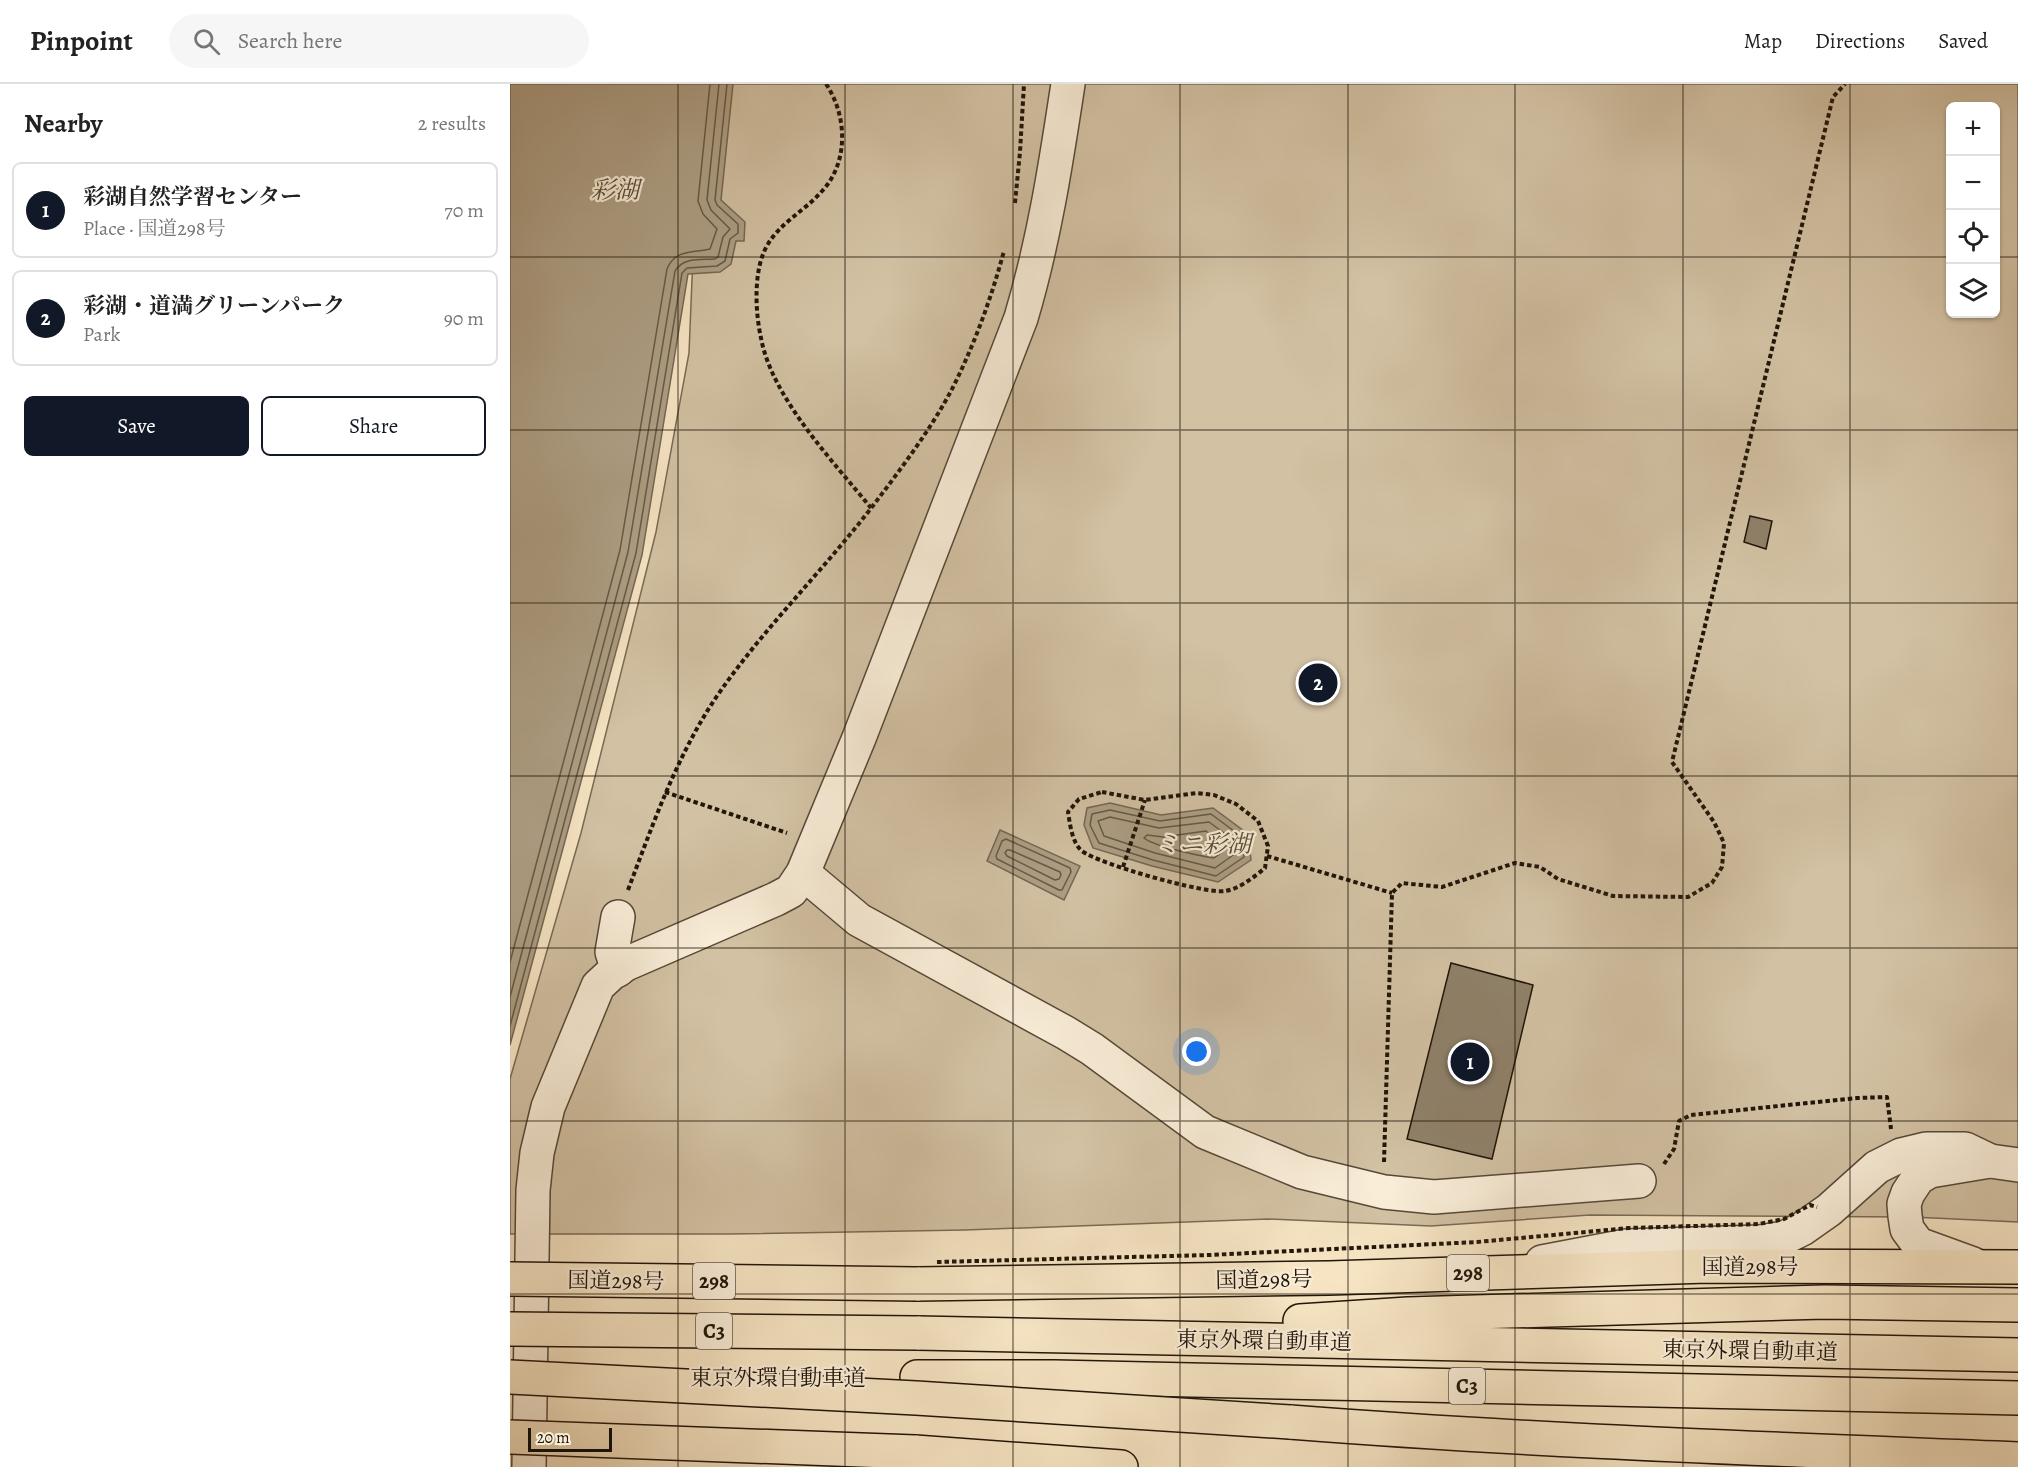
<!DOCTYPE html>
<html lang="en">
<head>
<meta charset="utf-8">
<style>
  body { margin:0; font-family:Alegreya,"Noto Serif JP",serif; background:#f6f6f6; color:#222 }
  .controls { position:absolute; right:18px; top:18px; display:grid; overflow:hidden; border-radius:9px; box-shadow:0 2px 4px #0004 }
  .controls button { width:54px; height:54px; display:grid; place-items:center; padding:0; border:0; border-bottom:2px solid #e0e0e0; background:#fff; color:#222; font:30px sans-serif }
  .scale { position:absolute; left:18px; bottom:15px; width:84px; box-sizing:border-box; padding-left:6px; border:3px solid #201509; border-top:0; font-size:16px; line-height:21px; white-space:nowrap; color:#201509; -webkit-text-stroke:4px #f9edd8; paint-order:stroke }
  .you { position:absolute; left:687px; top:968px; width:21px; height:21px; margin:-15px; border:4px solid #fff; border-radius:50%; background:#1a73e8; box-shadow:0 0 0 9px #1a73e833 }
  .badge { display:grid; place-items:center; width:39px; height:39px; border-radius:50%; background:#111827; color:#fff; font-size:20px; font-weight:700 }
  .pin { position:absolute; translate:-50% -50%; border:3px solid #fff; box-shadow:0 2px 6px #0006 }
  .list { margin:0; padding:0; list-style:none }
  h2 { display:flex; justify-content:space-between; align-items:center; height:78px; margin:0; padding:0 24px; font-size:26px }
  h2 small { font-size:20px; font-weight:400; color:#767676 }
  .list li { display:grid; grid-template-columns:39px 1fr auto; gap:18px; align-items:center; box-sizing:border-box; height:96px; margin:0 12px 12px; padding:0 12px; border:2px solid #e0e0e0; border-radius:9px }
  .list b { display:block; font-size:22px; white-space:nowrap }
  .list p { margin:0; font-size:20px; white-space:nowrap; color:#767676 }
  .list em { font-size:20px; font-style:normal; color:#767676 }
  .actions { display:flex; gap:12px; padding:18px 24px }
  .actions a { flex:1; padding:14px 0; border:2px solid #111827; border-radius:9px; text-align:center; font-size:21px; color:#111827 }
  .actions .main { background:#111827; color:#fff }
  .icon { flex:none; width:33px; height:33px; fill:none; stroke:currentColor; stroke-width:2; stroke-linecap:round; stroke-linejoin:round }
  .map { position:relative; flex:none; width:1508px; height:1383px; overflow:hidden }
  header { display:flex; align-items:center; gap:36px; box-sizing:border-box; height:84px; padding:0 30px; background:#fff; border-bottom:2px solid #e0e0e0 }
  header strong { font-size:28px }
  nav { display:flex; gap:33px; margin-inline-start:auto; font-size:21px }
  .search { width:420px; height:54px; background:#f6f6f6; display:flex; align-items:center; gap:15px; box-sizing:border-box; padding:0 21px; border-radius:33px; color:#767676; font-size:22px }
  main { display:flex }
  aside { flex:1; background:#fff }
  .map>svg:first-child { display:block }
  .green { fill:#d2c1a3; stroke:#796b56; stroke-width:1.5; fill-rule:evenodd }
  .water { fill:#ad9e84; stroke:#756753; stroke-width:1.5 }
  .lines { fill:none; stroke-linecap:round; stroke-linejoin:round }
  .shore { stroke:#665a46; stroke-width:1.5 }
  .building { fill:#8f816a; stroke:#201509; stroke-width:1.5 }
  .minor-casing { stroke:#564938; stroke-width:36 }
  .highway-casing { stroke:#201509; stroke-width:36 }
  .path { stroke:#201509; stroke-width:4; stroke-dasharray:4.5 3; stroke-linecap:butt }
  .minor { stroke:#f9edd8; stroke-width:33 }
  .highway { stroke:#f6e4c3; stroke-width:33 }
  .highway-bridge-casing { stroke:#201509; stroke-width:36; stroke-linecap:butt }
  .path-bridge { stroke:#201509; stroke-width:4; stroke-dasharray:4.5 3; stroke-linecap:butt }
  .highway-bridge { stroke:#f6e4c3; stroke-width:33 }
  .grid { fill:none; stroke:#201509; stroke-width:1.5; stroke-opacity:0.55 }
  .labels { text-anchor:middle; stroke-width:4.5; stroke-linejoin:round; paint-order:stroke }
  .shield { fill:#f9edd8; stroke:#615647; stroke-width:1.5 }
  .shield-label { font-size:21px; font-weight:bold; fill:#201509 }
  .street-label { font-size:22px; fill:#201509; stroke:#f9edd8 }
  .water-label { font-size:24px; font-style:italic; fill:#584c3a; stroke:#f9edd8 }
</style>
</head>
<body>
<header>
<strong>Pinpoint</strong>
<div class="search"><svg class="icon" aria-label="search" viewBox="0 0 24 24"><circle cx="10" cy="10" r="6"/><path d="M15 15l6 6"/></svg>Search here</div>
<nav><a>Map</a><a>Directions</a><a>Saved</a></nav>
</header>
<main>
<aside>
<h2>Nearby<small>2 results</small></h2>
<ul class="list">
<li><span class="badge">1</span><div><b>彩湖自然学習センター</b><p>Place · 国道298号</p></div><em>70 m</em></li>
<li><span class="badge">2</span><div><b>彩湖・道満グリーンパーク</b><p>Park</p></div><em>90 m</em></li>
</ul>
<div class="actions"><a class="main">Save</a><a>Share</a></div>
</aside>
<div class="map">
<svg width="1508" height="1383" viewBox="0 0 1508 1383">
  <rect width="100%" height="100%" fill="#f6e4c3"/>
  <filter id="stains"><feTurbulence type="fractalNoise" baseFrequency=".00333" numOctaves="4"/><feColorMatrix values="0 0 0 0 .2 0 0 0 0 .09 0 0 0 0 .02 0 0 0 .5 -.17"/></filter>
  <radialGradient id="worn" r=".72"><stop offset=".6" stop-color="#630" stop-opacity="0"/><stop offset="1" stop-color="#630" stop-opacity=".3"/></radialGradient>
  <path class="green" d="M 190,0 L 1508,0 L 1508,1138 L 1402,1133 L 1080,1131 L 921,1142 L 758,1135 L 455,1146 L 218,1150 L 0,1150 L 0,995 L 71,749 L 146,448 L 179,269 ZM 1440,22 L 1486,22 L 1486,230 L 1440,230 Z"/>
  <g class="water">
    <polygon points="0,0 223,0 211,116 235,138 234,157 226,157 221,180 210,188 178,190 132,471 0,961"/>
    <polygon points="600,719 651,731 703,724 738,750 741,776 708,798 642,782 583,764 574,741 577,724"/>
    <polygon points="490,746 570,782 554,816 477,777"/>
  </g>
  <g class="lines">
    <g class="shore">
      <polygon points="600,726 650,737 701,730 732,753 734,773 706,792 643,776 589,759 580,741 582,730"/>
      <polygon points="600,733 649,744 699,738 725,757 726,769 705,784 645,769 594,752 588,737"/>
      <path d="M 696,747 L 716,763 L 715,766 L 704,774 C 690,772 643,762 634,754 L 637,751 L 653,753 Z"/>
      <polygon points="496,755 560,784 561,788 552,806 549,806 487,775 486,772 492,757"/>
      <polygon points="497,766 500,766 550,788 551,791 549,795 545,796 497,772 495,769"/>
      <path d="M 0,878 L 110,466 L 157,185 C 165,165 183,169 200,165 L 207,145 L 193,130 L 188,117 L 200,0"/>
      <path d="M 0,913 L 118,468 L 165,187 C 173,173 190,176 205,175 L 208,173 L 213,153 L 220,145 L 201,126 L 197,116 L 209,0"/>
      <polyline points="0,942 126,469 172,189 177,184 207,182 215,177 220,155 228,149 228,140 207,121 205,116 217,0"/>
    </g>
  </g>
  <g class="building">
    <polygon points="1240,432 1262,437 1256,465 1234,458"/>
    <polygon points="941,879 1023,901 982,1075 897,1055"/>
  </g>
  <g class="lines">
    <defs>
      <g id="minor">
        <polyline points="293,789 349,836 556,949 582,965 695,1048 792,1088 874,1108 924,1113 1129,1097"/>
        <polyline points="108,886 102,868 108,833"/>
        <polyline points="1032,1178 1116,1162 1249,1158 1274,1154 1292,1145 1319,1126 1367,1083 1391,1071 1416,1065 1455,1065 1480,1077"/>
        <polyline points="1463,1180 1408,1160 1397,1145 1395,1132 1394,1120 1398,1109 1408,1094 1420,1087 1480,1077 1508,1081"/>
        <path d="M 19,1383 L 23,1106 L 27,1069 L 38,1023 L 88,902 L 102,889 L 116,880 L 266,815 L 281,807 L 293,789 L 349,654 L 511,234 C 534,157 546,79 558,0"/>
      </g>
      <g id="highway">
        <polyline points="407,1200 819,1194 1197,1182 1508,1183"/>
        <polyline points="790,1237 898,1230 1315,1218 1508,1221"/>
        <polyline points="407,1249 1508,1271"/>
        <polyline points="407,1293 545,1293 1508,1314"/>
        <path d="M 780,1338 C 1022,1357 1265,1365 1508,1375"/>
        <polyline points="405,1368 611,1383"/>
      </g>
    </defs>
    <use href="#minor" class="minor-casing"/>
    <use href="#highway" class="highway-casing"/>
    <g class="path">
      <path d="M 316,0 C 337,31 339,77 313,106 C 296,126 271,138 258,160 C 243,184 245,227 251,254 C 262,314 323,377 361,424"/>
      <polyline points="505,119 510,68 514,0"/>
      <polyline points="155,708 277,749"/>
      <path d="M 592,708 L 635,716 L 687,709 L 704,711 L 726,720 L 748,737 L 758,762 L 755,784 C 744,793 729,805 715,807 C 694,810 589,780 572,767 C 562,759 560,740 558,728 L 569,715 Z"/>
      <polyline points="757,772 882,809"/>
      <polyline points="613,783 635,716"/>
      <path d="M 118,806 C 143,740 167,671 207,612 C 253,545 312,488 362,423 C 390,386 419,348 441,307 C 464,262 481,215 494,167"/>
      <polyline points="874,1078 882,809 892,799 932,803 1005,779 1030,783 1048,795 1103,812 1178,813 1202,799 1212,783 1214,759 1204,738 1162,678 1323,13 1335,0"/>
      <polyline points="1154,1080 1164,1065 1169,1037 1181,1031 1347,1014 1377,1013 1381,1045"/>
    </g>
    <use href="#minor" class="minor"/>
    <use href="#highway" class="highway"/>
    <defs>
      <g id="highway-bridge">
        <polyline points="0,1195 407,1200"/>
        <polyline points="0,1245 407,1249"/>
        <polyline points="0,1293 406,1314 780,1338"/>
        <polyline points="0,1353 405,1368"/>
      </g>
    </defs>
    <use href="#highway-bridge" class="highway-bridge-casing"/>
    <polyline class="path-bridge" points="427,1178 699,1171 885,1162 967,1158 1119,1144 1249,1140 1274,1135 1300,1121 1307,1123"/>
    <use href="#highway-bridge" class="highway-bridge"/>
  </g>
  <path class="grid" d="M 168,0 L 168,1383M 335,0 L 335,1383M 503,0 L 503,1383M 670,0 L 670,1383M 838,0 L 838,1383M 1005,0 L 1005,1383M 1173,0 L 1173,1383M 1340,0 L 1340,1383M 0,173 L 1440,173M 1486,173 L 1508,173M 0,346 L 1508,346M 0,519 L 1508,519M 0,692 L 1508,692M 0,864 L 1508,864M 0,1037 L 1508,1037M 0,1210 L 1508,1210"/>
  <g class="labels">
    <g class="shield">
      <rect x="937" y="1171" width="42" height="36" rx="4.5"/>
      <rect x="183" y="1179" width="42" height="36" rx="4.5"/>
      <rect x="186" y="1229" width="36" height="36" rx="4.5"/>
      <rect x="939" y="1284" width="36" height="36" rx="4.5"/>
    </g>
    <g class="shield-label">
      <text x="958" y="1196">298</text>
      <text x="204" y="1204">298</text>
      <text x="204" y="1254">C3</text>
      <text x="957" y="1309">C3</text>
    </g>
    <g class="street-label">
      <text x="1240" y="1190">国道298号</text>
      <text transform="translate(754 1195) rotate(-1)" y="8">国道298号</text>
      <text transform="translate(106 1196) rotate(1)" y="8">国道298号</text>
      <text transform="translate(754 1256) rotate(1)" y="8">東京外環自動車道</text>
      <text transform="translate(1240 1266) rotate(1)" y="8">東京外環自動車道</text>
      <text x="268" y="1301">東京外環自動車道</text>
    </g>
    <g class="water-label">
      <text x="105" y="114">彩湖</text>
      <text x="693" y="768">ミニ彩湖</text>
    </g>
  </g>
  <rect width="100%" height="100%" filter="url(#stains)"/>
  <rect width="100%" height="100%" fill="url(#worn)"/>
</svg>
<div class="controls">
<button>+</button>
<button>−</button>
<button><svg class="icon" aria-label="locate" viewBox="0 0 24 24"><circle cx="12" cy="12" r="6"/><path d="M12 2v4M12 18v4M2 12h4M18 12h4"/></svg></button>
<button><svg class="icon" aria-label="layers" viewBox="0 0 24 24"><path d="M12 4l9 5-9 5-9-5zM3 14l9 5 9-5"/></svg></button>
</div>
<div class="scale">20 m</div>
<div class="you"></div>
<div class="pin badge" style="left:960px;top:978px">1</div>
<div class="pin badge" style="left:808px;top:599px">2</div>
</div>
</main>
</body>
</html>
